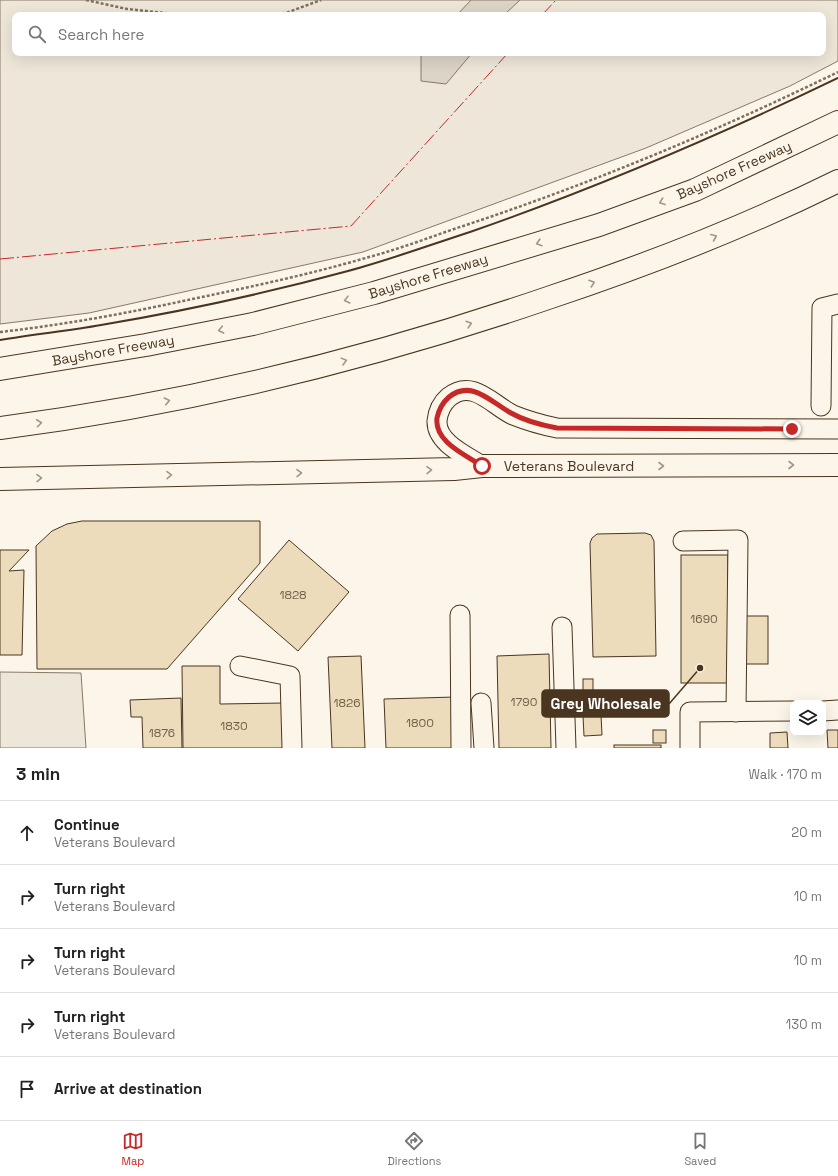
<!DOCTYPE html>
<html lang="en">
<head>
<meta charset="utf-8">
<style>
  body { margin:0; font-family:"Space Grotesk",sans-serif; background:#f2f2f2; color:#222 }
  .controls { position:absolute; right:12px; bottom:12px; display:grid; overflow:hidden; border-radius:8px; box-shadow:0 4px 16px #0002 }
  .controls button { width:36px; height:36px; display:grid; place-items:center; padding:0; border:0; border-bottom:1px solid #e0e0e0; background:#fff; color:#222; font:20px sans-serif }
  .stop { position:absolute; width:12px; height:12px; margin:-9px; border:3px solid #c62828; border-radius:50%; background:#fff }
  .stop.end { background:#c62828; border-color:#fff; box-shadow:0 1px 4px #0008 }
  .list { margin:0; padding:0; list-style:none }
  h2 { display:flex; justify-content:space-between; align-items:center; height:52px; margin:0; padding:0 16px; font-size:17px }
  h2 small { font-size:13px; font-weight:400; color:#767676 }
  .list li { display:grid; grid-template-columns:26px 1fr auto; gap:12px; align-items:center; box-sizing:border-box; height:64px; padding:0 16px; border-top:1px solid #e0e0e0 }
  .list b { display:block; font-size:15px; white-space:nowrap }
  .list p { margin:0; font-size:13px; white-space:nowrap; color:#767676 }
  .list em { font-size:13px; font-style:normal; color:#767676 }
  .icon { flex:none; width:22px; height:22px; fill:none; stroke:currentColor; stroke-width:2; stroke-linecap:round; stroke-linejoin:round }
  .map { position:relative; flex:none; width:838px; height:748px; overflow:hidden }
  .search { position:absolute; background:#fff; box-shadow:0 4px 16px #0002; left:12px; right:12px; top:12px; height:44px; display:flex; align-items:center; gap:10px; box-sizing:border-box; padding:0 14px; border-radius:8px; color:#767676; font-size:15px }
  .sheet { height:372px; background:#fff }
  nav { display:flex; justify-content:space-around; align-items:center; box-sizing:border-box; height:56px; border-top:1px solid #e0e0e0; background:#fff; font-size:11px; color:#767676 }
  nav a { display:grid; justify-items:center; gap:2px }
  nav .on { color:#c62828 }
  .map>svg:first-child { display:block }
  .green { fill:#ede6d9; stroke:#887966; fill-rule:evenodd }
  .parking { fill:#ede7d9; stroke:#887966 }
  .water { fill:#dcd4c6; stroke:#887966 }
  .building { fill:#ecdcbc; stroke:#4a3520 }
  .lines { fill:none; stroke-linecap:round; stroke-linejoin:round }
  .minor-casing { stroke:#4a3520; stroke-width:21 }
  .major-casing { stroke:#4a3520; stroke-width:24 }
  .highway-casing { stroke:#4a3520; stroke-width:24 }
  .path { stroke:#7f6f5c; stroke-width:2.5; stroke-dasharray:3 2; stroke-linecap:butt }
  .minor { stroke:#fbf6e9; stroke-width:19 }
  .major { stroke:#fbf6e9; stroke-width:22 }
  .highway { stroke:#fbf6e9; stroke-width:22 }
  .wall { stroke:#4a3520; stroke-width:2 }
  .power { stroke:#c62828; stroke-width:1; stroke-dasharray:14 3 2 3; stroke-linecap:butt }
  .oneway { stroke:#a29684 }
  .route { stroke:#c62828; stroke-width:5 }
  .labels { text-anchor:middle; stroke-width:3; stroke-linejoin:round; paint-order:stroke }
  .number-label { font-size:12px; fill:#725f47 }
  .street-label { font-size:14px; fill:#4a3520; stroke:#fbf6e9 }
  .leader { fill:none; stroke:#4a3520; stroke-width:1.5 }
  .callout-dot { fill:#4a3520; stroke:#fbf6e9; stroke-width:1.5 }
  .callout { fill:#4a3520; stroke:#4a3520; stroke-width:1.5 }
  .callout-label { font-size:15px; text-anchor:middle; font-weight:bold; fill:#fff }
</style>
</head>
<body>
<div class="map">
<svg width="838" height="748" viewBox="0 0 838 748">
  <rect width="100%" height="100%" fill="#fbf6e9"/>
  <path class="green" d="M 0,0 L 838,0 L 838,61 L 790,86 L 646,148 L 363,252 L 89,313 L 0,324 ZM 15,15 L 823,15 L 823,53 L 15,53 Z"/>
  <polygon class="parking" points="0,672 81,673 86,748 0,748"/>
  <g class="water">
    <polygon points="471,0 520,0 504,15 457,15"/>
    <polygon points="423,53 472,53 446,84 421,81 421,55"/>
  </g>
  <g class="building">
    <polygon points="82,521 260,521 260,563 167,669 37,669 36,546 52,531 67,524"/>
    <polygon points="645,533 651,535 654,541 656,656 593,657 590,543 592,538 597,534"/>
    <polygon points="289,540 349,592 298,651 238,599"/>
    <polygon points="0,550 29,550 9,571 24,570 22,655 0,655"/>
    <rect x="681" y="555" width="47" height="128"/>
    <rect x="745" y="616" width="23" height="48"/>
    <polygon points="549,654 551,748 499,748 497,656"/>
    <polygon points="361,656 365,748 332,748 328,657"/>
    <polygon points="182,666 220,666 220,704 284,703 285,748 183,748"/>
    <rect x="583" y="679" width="10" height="30"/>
    <polygon points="455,697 456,748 386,748 384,699"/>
    <polygon points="181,698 182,748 143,748 142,717 131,717 130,700"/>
    <polygon points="601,715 602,735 584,736 583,716"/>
    <rect x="653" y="730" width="13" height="13"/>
    <polygon points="827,730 838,730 838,748 828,748"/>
    <polygon points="787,732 788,748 770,748 770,733"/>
    <rect x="614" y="745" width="47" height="3"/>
  </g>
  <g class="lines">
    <defs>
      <g id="minor">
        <polyline points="821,406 822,308 838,304"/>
        <path d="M 482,466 C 467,456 436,443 437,421 C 438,411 442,403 449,397 C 473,378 492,405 513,415 C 528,421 542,425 557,428 L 838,429"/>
        <polyline points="683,541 738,540 736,712"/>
        <polyline points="460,615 461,748"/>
        <polyline points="562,627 566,748"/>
        <polyline points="240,666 290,676 292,748"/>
        <polyline points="481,703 484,748"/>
        <polyline points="823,711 838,710"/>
        <polyline points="690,748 690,712 793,711"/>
      </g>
      <polyline id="major" points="482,466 838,465"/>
      <g id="highway">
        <polyline points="0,369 146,345 253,324 374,293 599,225 695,190 838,122"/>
        <path d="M 0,428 C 187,404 370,359 548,298 C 647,265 745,227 838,181"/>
        <polyline points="0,479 454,469 482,466"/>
      </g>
    </defs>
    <use href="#minor" class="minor-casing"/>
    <use href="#major" class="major-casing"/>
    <use href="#highway" class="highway-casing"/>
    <g class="path">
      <polyline points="86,0 127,9 185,15"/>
      <polyline points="257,15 286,13 321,0"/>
      <path d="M 0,332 C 62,325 123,314 183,301 C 245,288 308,275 369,257 C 399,249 428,238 457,228 C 588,185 715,132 838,72"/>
    </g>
    <use href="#minor" class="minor"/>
    <use href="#major" class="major"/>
    <use href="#highway" class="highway"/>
    <path class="wall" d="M 0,340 C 34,334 68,331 101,325 C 184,311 267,293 348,271 C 389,260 430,245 470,232 C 596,188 718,136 838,78"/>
    <g class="power">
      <polyline points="542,15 556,0"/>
      <polyline points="0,259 351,226 508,53"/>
    </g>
  </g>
  <defs><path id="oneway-chevron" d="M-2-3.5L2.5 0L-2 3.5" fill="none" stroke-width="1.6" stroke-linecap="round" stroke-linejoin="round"/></defs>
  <g class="oneway">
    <use href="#oneway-chevron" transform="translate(662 202) rotate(160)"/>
    <use href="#oneway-chevron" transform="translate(714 237) rotate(-23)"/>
    <use href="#oneway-chevron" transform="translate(539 243) rotate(163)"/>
    <use href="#oneway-chevron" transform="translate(592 283) rotate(-19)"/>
    <use href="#oneway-chevron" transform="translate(347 300) rotate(166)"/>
    <use href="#oneway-chevron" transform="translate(469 324) rotate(-17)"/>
    <use href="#oneway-chevron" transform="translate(221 330) rotate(169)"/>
    <use href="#oneway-chevron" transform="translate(344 361) rotate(-15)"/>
    <use href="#oneway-chevron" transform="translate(167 401) rotate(-12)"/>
    <use href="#oneway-chevron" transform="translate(39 423) rotate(-7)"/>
    <use href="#oneway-chevron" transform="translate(791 465)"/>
    <use href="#oneway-chevron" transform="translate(661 466)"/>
    <use href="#oneway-chevron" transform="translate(429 470) rotate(-1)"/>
    <use href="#oneway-chevron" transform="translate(299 473) rotate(-1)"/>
    <use href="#oneway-chevron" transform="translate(169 475) rotate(-1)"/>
    <use href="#oneway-chevron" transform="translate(39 478) rotate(-1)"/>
  </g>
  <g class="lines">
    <path class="route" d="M 482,466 C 466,455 434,442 437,418 C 439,409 442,403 449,397 C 471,379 491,402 511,413 C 525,421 541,425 557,428 L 792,429"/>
  </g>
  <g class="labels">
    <g class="number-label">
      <text x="293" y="599">1828</text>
      <text x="704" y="623">1690</text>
      <text x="524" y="706">1790</text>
      <text x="347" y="707">1826</text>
      <text x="420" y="727">1800</text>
      <text x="234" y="730">1830</text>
      <text x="162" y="737">1876</text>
    </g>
    <g class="street-label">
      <text transform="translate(734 170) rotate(-24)" y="5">Bayshore Freeway</text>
      <text transform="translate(428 276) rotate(-17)" y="5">Bayshore Freeway</text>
      <text transform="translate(113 350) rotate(-10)" y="5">Bayshore Freeway</text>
      <text x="569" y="471">Veterans Boulevard</text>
    </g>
  </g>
  <path class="leader" d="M700 668L669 704"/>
  <circle class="callout-dot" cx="700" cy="668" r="4"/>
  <rect class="callout" x="542" y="690" width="127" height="27" rx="4"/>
  <g class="callout-label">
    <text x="606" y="709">Grey Wholesale</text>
  </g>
</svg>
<div class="controls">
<button><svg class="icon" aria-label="layers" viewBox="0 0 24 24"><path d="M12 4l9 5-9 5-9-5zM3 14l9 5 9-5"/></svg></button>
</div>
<div class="stop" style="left:482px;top:466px"></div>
<div class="stop end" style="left:792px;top:429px"></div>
<div class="search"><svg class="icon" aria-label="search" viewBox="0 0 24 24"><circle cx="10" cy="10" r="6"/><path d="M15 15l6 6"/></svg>Search here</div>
</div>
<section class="sheet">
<h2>3 min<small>Walk · 170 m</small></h2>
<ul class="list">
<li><svg class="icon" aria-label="ahead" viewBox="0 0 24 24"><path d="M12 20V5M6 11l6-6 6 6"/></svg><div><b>Continue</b><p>Veterans Boulevard</p></div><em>20 m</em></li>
<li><svg class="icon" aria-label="right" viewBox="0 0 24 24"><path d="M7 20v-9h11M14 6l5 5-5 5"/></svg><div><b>Turn right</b><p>Veterans Boulevard</p></div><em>10 m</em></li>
<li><svg class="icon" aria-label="right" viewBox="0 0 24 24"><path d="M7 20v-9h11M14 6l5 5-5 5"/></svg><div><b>Turn right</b><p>Veterans Boulevard</p></div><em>10 m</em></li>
<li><svg class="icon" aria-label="right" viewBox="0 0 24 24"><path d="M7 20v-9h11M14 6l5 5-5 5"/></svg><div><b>Turn right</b><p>Veterans Boulevard</p></div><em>130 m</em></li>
<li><svg class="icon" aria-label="arrive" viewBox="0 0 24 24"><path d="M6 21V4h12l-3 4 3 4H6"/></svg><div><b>Arrive at destination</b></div></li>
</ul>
</section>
<nav>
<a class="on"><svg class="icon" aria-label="map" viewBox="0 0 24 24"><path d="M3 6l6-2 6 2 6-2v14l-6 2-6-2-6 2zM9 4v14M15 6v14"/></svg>Map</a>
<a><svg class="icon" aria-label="directions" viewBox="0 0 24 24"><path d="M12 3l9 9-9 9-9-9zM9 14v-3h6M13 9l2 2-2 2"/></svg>Directions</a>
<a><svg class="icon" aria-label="saved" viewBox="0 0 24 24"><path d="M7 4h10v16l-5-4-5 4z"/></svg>Saved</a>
</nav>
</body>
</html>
